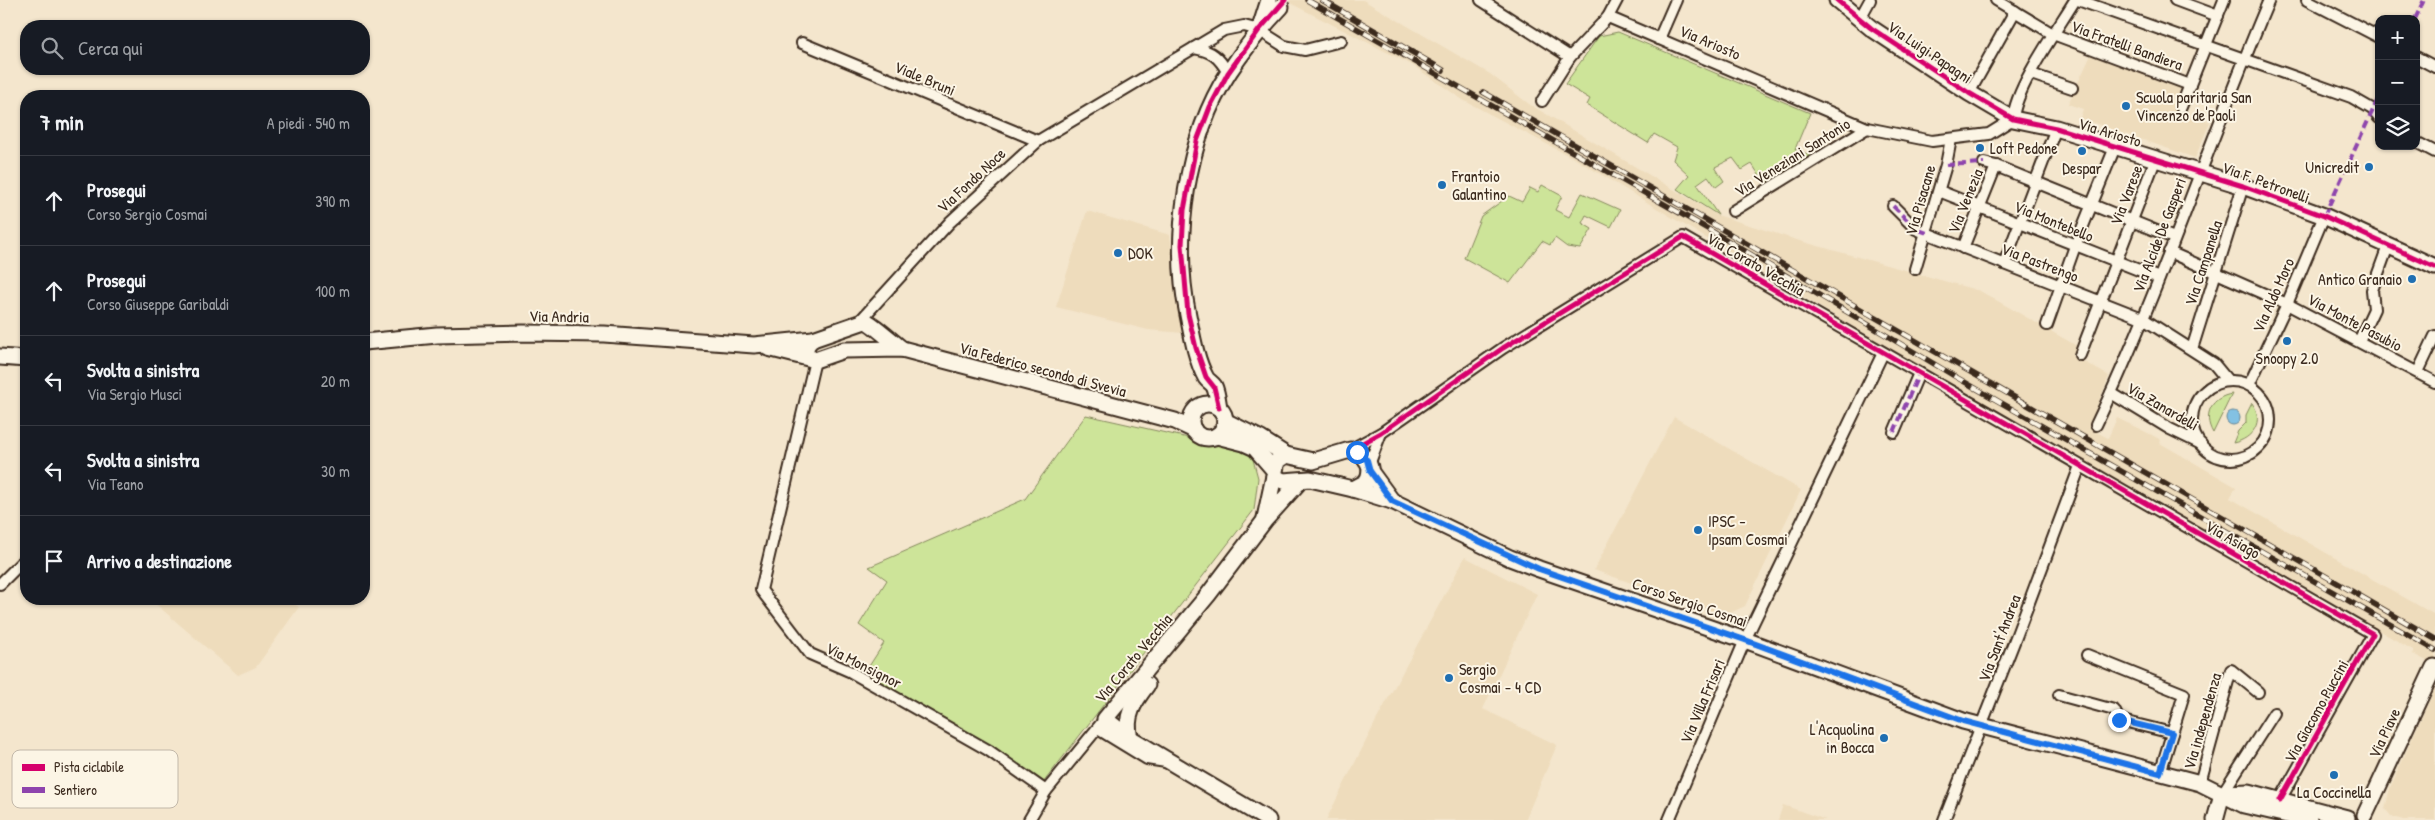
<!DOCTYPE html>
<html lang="it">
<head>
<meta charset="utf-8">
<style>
  body { margin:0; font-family:"Patrick Hand",sans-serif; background:#242831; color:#f1f3f6 }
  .controls { position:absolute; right:15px; top:15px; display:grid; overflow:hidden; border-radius:10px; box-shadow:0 1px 4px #0004 }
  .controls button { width:45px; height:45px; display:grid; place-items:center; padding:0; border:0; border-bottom:1px solid #363941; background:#171b24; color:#f1f3f6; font:25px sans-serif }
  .stop { position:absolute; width:15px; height:15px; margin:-11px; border:4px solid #1a73e8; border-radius:50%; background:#fff }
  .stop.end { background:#1a73e8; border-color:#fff; box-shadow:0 1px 5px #0008 }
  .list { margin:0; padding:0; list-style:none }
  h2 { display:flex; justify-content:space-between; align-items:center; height:65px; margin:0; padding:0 20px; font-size:21px }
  h2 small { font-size:16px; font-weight:400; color:#9ea1a6 }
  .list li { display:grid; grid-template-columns:32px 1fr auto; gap:15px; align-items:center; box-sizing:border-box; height:90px; padding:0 20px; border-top:1px solid #363941 }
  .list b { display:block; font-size:19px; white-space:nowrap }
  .list p { margin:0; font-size:16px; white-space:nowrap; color:#9ea1a6 }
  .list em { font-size:16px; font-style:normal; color:#9ea1a6 }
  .icon { flex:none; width:28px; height:28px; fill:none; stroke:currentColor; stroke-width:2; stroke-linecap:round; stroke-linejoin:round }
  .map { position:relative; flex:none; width:2435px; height:820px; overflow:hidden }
  .search { position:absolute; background:#171b24; box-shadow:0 1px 4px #0004; left:20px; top:20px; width:350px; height:55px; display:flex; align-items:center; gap:12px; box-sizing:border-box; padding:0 18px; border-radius:20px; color:#9ea1a6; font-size:19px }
  .panel { position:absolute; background:#171b24; box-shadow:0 1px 4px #0004; left:20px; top:90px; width:350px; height:515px; border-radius:20px }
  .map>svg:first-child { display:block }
  .built { fill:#eedcbc }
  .green { fill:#cde499; stroke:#84875c }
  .water { fill:#83c1e3; stroke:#668594 }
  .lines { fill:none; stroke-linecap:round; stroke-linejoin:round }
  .street-casing { stroke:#3b2a1e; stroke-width:14 }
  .secondary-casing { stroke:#3b2a1e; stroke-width:19 }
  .street { stroke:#fcf5e5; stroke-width:10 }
  .secondary { stroke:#fcf5e5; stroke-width:15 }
  .rail-casing { stroke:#3b2a1e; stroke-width:5.5 }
  .rail { stroke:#fcf5e5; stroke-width:4; stroke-dasharray:11; stroke-linecap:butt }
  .quiet { stroke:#8e44ad; stroke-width:4; stroke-dasharray:8 4; stroke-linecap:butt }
  .cycleway-casing { stroke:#fcf5e5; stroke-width:8 }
  .cycleway { stroke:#d6006c; stroke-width:5 }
  .route { stroke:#1a73e8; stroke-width:6 }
  .poi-dot { fill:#1f6fb2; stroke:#fcf5e5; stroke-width:2 }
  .labels { text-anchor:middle; stroke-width:4; stroke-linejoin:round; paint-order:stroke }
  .street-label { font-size:16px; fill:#3b2a1e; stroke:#fcf5e5 }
  .poi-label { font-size:16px; fill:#3b2a1e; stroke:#fcf5e5; text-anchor:start }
  .key { fill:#fcf5e5; stroke:#c2b8a9; stroke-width:1 }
  .key-label { font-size:14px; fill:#3b2a1e }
</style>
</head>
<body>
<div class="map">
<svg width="2435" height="820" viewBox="0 0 2435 820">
  <rect width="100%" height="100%" fill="#f4e6cd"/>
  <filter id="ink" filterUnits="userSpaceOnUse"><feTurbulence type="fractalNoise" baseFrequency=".02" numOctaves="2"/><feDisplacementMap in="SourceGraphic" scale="10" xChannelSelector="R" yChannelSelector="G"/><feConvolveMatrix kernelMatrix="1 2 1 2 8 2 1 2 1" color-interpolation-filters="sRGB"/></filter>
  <g filter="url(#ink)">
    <g class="built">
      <polygon points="1284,0 1363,0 1490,74 1529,104 1717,215 1800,241 1980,291 2077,346 2072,355 2109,376 2089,428 2108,438 2117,418 2152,435 2161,440 2160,443 2236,487 2230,498 2435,615 2435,665 2413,654 2413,650 1951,386 1577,160 1463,100 1412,65"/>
      <polygon points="2092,53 2185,87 2176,109 2210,122 2195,158 2080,118 2083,109 2068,104"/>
      <polygon points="1087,211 1170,235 1183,333 1148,330 1056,307"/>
      <polygon points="1674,417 1801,490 1745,606 1730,613 1714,612 1594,570"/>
      <polygon points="1465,557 1537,594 1483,709 1557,745 1525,820 1326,820 1376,721"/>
      <polygon points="150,599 287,599 299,607 256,667 238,675"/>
      <polygon points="2435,688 2435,820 2403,820 2391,816 2385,809 2390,788"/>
      <polygon points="1783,805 1826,820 1778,820"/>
    </g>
    <g class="green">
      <polygon points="1618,32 1810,113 1795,149 1812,156 1765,184 1752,164 1742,170 1733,158 1715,167 1724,181 1716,187 1708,176 1697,184 1718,215 1677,189 1689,175 1673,160 1677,147 1654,134 1648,143 1587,105 1590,99 1565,84 1599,36"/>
      <polygon points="1542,185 1562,196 1555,210 1569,217 1582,193 1620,210 1611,227 1586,215 1582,223 1592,229 1580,249 1567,247 1555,238 1550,245 1542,241 1510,283 1464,258 1481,216 1509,196 1522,202 1530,188 1538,192"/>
      <path d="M 2232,394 L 2213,433 C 2202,414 2212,397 2232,394 Z"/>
      <path d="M 2252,403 C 2265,421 2253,439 2233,443 L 2238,431 L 2246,423 L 2246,415 Z"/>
      <polygon points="1086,415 1251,452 1258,478 1254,510 1043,783 864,674 884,643 859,625 887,580 869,567 1025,499"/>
    </g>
    <circle class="water" cx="2233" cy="418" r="7"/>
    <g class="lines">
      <defs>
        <g id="street">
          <polyline points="1481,0 1570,57"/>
          <polyline points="1996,0 2053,34 2190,85"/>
          <polyline points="2078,0 2351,97 2372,109 2379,118"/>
          <polyline points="2175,0 2218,16"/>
          <polyline points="2307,0 2379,37"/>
          <path d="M 1608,17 L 1867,128 L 1932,141 L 1989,134 L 2013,119 C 2015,88 2058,28 2075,0"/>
          <polyline points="1859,20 1870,0"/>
          <polyline points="1659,39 1676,0"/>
          <polyline points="802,43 1038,141"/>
          <path d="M 1194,48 C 1212,51 1219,57 1228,73"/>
          <polyline points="2416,57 2435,67"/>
          <polyline points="2031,74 2072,88"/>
          <polyline points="1969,93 2015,11"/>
          <polyline points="1542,101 1570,57 1608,17 1617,0"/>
          <polyline points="2181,107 2224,0"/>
          <polyline points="2416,142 2435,152"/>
          <polyline points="1984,163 1996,166 2174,238"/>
          <polyline points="1939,191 2159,278"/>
          <polyline points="1893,206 1916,229 2142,318 2214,364 2228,381"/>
          <polyline points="1733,211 1867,128"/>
          <polyline points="1963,248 1996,166"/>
          <polyline points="2169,252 2287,304 2435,382"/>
          <polyline points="2004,264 2056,128"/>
          <polyline points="1915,269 1946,165 1951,139"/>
          <polyline points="858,323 950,222 1038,141 1224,30 1244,26 1259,30 1284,46 1305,50 1341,41"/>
          <polyline points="2047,325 2075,246 2115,147"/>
          <polyline points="2359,341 2374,309 2372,290 2388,246"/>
          <polyline points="2192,349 2243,186"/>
          <polyline points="2080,355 2156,158"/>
          <polyline points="815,360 761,590 810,654 849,671 988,750 1046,791"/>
          <polyline points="2418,372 2435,336"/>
          <circle cx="2231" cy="420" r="39"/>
          <polyline points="2249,385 2287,304 2324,216"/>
          <polyline points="2111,393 2170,429 2201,444"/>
          <path d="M 2096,425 C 2162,287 2209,140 2269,0"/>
          <polyline points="1894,432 1919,373"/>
          <polyline points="1350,450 1381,433 1503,348 1683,237 2373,634 2280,800"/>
          <polyline points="1369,465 1381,433"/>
          <polyline points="0,584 26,558"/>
          <polyline points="2087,655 2184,694 2160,773"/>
          <polyline points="2059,695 2114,710 2119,720 2172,733"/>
          <polyline points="1098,729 1147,759 1166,762"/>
          <polyline points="2200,783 2231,670 2258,692"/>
          <polyline points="2222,794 2274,713"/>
          <polyline points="1029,820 1046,791 1105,719"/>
          <polyline points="1669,820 1745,640 1883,353"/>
          <polyline points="1944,820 2016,637 2080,466"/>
        </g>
        <g id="secondary">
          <polyline points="1837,0 1871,28 1969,93 2013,119 2056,128 2243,186 2324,216 2435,267"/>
          <polyline points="1261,25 1269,0"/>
          <path d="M 813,339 C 803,346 804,356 815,360 L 844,350 L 902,349 L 1175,421 L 1194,430"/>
          <path d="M 364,342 L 437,335 L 523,333 L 604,334 L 754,345 L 813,339 L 865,321 C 871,322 895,344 902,349"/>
          <polyline points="768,348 812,359"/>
          <polyline points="0,357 26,359"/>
          <circle cx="1208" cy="421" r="17"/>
          <path d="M 1219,408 C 1218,402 1217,392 1214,386 C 1212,383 1208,381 1206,378 C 1196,360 1192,335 1188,315 C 1172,240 1186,138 1229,72 C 1244,49 1262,27 1281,7"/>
          <polyline points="1225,421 1261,439 1286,455"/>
          <polyline points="1217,436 1244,443 1255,448 1274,470"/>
          <path d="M 1350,450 C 1366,454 1376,467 1366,482 L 1353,489 L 1310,479 L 1283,481 L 1274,476 L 1277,461 L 1286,455 L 1313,461 Z"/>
          <polyline points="1370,471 1392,501"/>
          <polyline points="1353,489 1392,501 1510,558 1539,569 1745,640 1963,721 2200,783 2244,805 2309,820"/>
          <polyline points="1265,518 1274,476"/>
          <path d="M 1130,738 C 1124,716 1134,702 1147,685"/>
          <polyline points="2224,793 2249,792 2347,818"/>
          <polyline points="2365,815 2434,667"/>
          <polyline points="1268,820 1130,738 1105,719 1208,595 1265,520 1301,480"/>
          <polyline points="2215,820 2222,794"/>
        </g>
      </defs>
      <use href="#street" class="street-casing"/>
      <use href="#secondary" class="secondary-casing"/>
      <use href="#street" class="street"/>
      <use href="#secondary" class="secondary"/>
      <defs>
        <g id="rail">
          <polyline points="1307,0 1720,236 1956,377 2435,650"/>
          <polyline points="1322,0 1443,70"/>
          <polyline points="1483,92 2435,639"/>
        </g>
      </defs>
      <use href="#rail" class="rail-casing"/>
      <use href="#rail" class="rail"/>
      <g class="quiet">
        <polyline points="2415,19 2424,0"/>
        <polyline points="1946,165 1984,163"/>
        <polyline points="1893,206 1916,229 1927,233"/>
        <polyline points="2324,216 2379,97"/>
        <polyline points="1894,432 1919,373"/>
      </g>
      <defs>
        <g id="cycleway">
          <polyline points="1837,0 1871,28 1969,93 2013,119 2056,128 2243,186 2324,216 2435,267"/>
          <polyline points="1219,408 1214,387 1206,377 1196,348 1188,314 1182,245 1184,210 1197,141 1210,107 1228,73 1259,30 1285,0"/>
          <polyline points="1350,450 1381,433 1503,348 1683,237 2373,634 2280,800"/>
        </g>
      </defs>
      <use href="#cycleway" class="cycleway-casing"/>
      <use href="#cycleway" class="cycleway"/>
    </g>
  </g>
  <g class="lines" filter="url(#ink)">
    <polyline class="route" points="1357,452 1367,460 1370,471 1392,501 1539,569 1745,640 1963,721 2160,773 2172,733 2119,720"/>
  </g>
  <g class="poi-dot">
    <circle cx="2126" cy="106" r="5"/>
    <circle cx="1980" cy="148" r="5"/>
    <circle cx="2082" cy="151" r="5"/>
    <circle cx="2369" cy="167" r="5"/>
    <circle cx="1442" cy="185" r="5"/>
    <circle cx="1118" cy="253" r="5"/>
    <circle cx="2412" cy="279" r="5"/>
    <circle cx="2287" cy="341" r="5"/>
    <circle cx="1698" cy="530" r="5"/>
    <circle cx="1449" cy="678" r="5"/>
    <circle cx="1884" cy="738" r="5"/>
    <circle cx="2334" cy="775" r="5"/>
  </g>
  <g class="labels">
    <g class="street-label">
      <text transform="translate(1710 42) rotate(23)" y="6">Via Ariosto</text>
      <text transform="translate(2127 45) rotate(20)" y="6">Via Fratelli Bandiera</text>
      <text transform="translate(1930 52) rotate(34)" y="6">Via Luigi Papagni</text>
      <text transform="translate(925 78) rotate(23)" y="6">Viale Bruni</text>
      <text transform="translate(2110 132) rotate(17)" y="6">Via Ariosto</text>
      <text transform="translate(1792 157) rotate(-32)" y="6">Via Veneziani Santonio</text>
      <text transform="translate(971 180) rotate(-43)" y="6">Via Fondo Noce</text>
      <text transform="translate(2266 182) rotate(20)" y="6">Via F. Petronelli</text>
      <text transform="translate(2126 195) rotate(-69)" y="6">Via Varese</text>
      <text transform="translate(1920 200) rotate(-74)" y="6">Via Pisacane</text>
      <text transform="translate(1965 201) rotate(-68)" y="6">Via Venezia</text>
      <text transform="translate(2054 221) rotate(22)" y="6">Via Montebello</text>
      <text transform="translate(2159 235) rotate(-69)" y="6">Via Alcide De Gasperi</text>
      <text transform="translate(2040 262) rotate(21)" y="6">Via Pastrengo</text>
      <text transform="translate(2203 263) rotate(-72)" y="6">Via Campanella</text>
      <text transform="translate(1756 264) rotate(30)" y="6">Via Corato Vecchia</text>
      <text transform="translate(2273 295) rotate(-66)" y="6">Via Aldo Moro</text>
      <text transform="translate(559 316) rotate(1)" y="6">Via Andria</text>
      <text transform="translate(2355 322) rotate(28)" y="6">Via Monte Pasubio</text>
      <text transform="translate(1043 369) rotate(15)" y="6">Via Federico secondo di Svevia</text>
      <text transform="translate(2163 406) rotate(30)" y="6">Via Zanardelli</text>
      <text transform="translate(2233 539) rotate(30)" y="6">Via Asiago</text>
      <text transform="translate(1690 602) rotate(19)" y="6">Corso Sergio Cosmai</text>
      <text transform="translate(1999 638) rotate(-69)" y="6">Via Sant'Andrea</text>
      <text transform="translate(1133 658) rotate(-50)" y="6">Via Corato Vecchia</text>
      <text transform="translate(864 665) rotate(27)" y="6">Via Monsignor</text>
      <text transform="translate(1702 701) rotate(-67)" y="6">Via Villa Frisari</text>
      <text transform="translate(2316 711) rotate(-61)" y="6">Via Giacomo Puccini</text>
      <text transform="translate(2202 721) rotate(-74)" y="6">Via independenza</text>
      <text transform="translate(2384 733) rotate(-65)" y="6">Via Piave</text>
    </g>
    <g class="poi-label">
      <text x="2136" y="103">Scuola paritaria San<tspan x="2136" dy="18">Vincenzo de'Paoli</tspan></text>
      <text x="1990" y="154">Loft Pedone</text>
      <text x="2359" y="173" text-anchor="end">Unicredit</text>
      <text x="2082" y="174" text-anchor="middle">Despar</text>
      <text x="1452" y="182">Frantoio<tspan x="1452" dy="18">Galantino</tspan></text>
      <text x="1128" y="259">DOK</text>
      <text x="2402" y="285" text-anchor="end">Antico Granaio</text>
      <text x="2287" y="364" text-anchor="middle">Snoopy 2.0</text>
      <text x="1708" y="527">IPSC -<tspan x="1708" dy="18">Ipsam Cosmai</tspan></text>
      <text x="1459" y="675">Sergio<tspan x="1459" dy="18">Cosmai - 4 CD</tspan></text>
      <text x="1874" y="735" text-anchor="end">L'Acquolina<tspan x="1874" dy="18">in Bocca</tspan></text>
      <text x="2334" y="798" text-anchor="middle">La Coccinella</text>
    </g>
  </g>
  <rect x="12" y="750" width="166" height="58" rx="8" class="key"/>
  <rect x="22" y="764" width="23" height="7" fill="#d6006c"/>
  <rect x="22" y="787" width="23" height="6" fill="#8e44ad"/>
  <g class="key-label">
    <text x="54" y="772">Pista ciclabile</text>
    <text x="54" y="795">Sentiero</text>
  </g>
</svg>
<div class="controls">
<button>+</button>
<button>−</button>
<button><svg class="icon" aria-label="layers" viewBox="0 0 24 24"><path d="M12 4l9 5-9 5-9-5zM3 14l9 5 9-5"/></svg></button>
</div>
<div class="stop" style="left:1357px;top:452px"></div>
<div class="stop end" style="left:2119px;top:720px"></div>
<div class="search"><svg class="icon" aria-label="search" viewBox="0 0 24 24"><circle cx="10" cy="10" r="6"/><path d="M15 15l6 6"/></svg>Cerca qui</div>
<section class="panel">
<h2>7 min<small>A piedi · 540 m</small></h2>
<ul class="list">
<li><svg class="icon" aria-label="ahead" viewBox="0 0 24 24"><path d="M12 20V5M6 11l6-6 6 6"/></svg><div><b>Prosegui</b><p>Corso Sergio Cosmai</p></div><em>390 m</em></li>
<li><svg class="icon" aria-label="ahead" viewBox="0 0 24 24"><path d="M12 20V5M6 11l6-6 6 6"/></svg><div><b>Prosegui</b><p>Corso Giuseppe Garibaldi</p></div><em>100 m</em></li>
<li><svg class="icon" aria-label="left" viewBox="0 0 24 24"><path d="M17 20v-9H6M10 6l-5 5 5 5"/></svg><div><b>Svolta a sinistra</b><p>Via Sergio Musci</p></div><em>20 m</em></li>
<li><svg class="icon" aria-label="left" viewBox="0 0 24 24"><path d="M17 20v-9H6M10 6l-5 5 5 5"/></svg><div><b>Svolta a sinistra</b><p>Via Teano</p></div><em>30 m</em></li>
<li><svg class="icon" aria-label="arrive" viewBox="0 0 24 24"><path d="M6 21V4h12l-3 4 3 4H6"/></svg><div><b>Arrivo a destinazione</b></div></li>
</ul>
</section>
</div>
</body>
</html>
